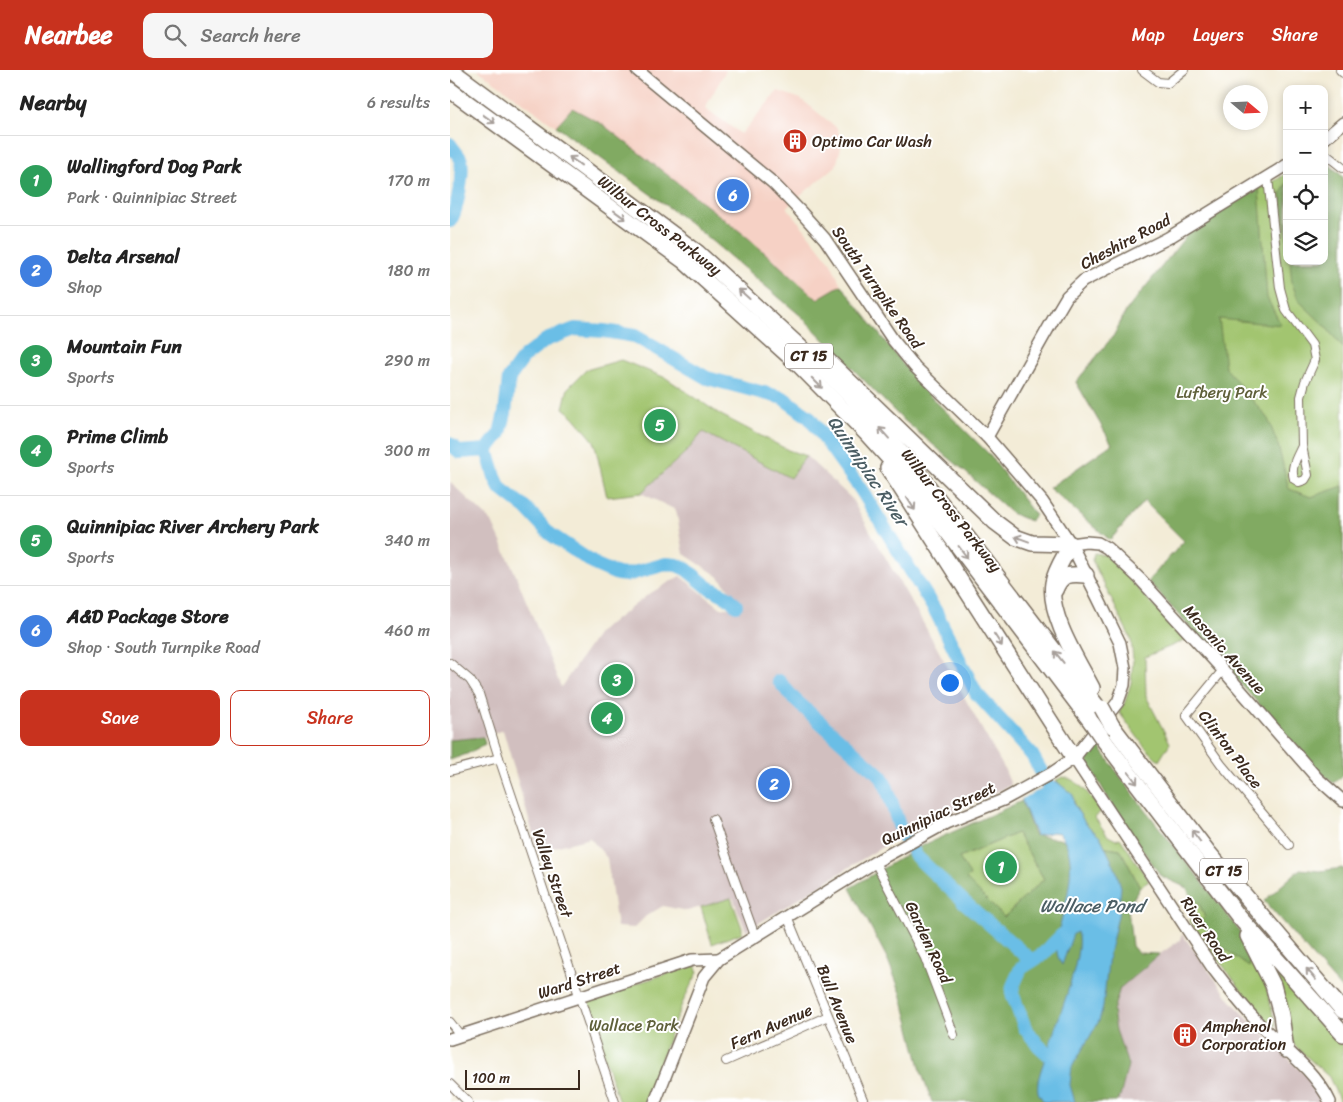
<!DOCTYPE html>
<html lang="en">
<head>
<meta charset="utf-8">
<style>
  body { margin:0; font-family:Sriracha,sans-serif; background:#f6f6f6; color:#222 }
  .controls { position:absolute; right:15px; top:15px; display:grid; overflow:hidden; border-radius:10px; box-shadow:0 2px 8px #0003 }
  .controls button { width:45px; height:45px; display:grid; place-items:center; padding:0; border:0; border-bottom:1px solid #e0e0e0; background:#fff; color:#222; font:25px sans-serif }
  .compass { position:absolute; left:773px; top:15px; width:45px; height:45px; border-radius:50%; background:#fff; box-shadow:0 2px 8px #0003; rotate:109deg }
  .scale { position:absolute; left:15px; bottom:12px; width:115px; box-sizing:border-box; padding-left:5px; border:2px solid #3b2a1e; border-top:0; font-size:14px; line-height:18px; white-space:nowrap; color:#3b2a1e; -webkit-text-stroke:4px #fff; paint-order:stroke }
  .you { position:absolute; left:499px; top:612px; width:18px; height:18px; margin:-12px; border:4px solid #fff; border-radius:50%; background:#1a73e8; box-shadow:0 0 0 8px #1a73e833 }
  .badge { display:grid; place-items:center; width:32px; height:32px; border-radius:50%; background:#c8321e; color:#fff; font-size:16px; font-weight:700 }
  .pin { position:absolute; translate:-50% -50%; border:2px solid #fff; box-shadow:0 1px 5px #0006 }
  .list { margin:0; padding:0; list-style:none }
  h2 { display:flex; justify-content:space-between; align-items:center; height:65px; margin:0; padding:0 20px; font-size:21px }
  h2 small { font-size:16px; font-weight:400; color:#767676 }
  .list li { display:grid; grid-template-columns:32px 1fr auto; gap:15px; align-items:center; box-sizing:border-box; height:90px; padding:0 20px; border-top:1px solid #e0e0e0 }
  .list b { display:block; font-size:19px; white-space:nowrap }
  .list p { margin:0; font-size:16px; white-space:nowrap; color:#767676 }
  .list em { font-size:16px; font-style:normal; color:#767676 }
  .actions { display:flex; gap:10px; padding:15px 20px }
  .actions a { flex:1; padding:11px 0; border:1px solid #c8321e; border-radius:10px; text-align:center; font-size:18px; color:#c8321e }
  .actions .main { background:#c8321e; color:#fff }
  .icon { flex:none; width:28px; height:28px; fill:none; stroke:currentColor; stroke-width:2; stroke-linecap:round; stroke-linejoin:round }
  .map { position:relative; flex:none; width:893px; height:1032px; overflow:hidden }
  header { display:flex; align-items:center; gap:30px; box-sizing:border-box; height:70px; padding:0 25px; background:#c8321e; color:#fff }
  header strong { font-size:24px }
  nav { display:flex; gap:28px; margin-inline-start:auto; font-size:18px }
  .search { width:350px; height:45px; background:#f6f6f6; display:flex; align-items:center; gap:12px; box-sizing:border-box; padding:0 18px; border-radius:10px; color:#767676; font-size:19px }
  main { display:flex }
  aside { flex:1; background:#fff }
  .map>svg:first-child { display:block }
  .built { fill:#f6d1c5 }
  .industrial { fill:#d1bfbf }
  .green { fill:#a2c56f; stroke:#6e7846 }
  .forest { fill:#81aa62; stroke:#5e6a40; fill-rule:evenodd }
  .water { fill:#6bbee6; stroke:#537482 }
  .pier { fill:#f3ecd7 }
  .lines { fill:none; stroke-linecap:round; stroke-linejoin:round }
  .river { stroke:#6bbee6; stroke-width:14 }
  .street-casing { stroke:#7b6e5f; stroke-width:10 }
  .secondary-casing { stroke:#7b6e5f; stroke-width:14 }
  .highway-casing { stroke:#7b6e5f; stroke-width:18 }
  .street { stroke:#fff; stroke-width:8 }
  .secondary { stroke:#fff; stroke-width:11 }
  .highway { stroke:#fff; stroke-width:15 }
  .highway-bridge-casing { stroke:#7b6e5f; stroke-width:18; stroke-linecap:butt }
  .highway-bridge { stroke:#fff; stroke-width:15 }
  .oneway { stroke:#a79f9a }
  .labels { text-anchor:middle; stroke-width:4; stroke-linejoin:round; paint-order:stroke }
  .shield { fill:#fff; stroke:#766a62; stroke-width:1 }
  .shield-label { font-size:15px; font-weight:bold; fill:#3b2a1e }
  .poi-label { font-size:16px; fill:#3b2a1e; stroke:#fff; text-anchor:start }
  .street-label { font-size:16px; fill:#3b2a1e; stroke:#fff }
  .park-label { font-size:16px; fill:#5f603a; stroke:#fff }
  .water-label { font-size:18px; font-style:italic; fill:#4c5e64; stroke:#fff }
</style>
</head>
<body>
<header>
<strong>Nearbee</strong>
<div class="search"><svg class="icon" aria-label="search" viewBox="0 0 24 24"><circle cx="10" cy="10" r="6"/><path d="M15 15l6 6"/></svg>Search here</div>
<nav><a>Map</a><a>Layers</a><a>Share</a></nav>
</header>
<main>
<aside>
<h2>Nearby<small>6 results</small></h2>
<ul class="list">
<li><span class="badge" style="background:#2e9e5b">1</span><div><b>Wallingford Dog Park</b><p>Park · Quinnipiac Street</p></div><em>170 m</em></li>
<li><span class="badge" style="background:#3f7fe0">2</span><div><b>Delta Arsenal</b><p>Shop</p></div><em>180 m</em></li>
<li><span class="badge" style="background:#2e9e5b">3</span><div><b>Mountain Fun</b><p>Sports</p></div><em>290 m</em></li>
<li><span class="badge" style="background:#2e9e5b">4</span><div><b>Prime Climb</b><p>Sports</p></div><em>300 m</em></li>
<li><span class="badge" style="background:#2e9e5b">5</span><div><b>Quinnipiac River Archery Park</b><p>Sports</p></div><em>340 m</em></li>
<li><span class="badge" style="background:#3f7fe0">6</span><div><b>A&amp;D Package Store</b><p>Shop · South Turnpike Road</p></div><em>460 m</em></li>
</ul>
<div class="actions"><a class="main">Save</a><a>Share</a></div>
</aside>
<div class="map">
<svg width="893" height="1032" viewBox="0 0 893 1032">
  <rect width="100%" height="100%" fill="#fff"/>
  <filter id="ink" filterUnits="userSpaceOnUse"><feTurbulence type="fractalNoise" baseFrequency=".02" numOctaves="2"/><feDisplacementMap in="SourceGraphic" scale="10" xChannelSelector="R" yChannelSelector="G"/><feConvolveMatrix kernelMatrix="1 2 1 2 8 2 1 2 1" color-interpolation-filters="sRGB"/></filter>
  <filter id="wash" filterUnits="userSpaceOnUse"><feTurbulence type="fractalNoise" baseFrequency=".0096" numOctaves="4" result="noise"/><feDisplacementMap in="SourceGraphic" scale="20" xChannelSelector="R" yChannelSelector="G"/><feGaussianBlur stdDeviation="1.12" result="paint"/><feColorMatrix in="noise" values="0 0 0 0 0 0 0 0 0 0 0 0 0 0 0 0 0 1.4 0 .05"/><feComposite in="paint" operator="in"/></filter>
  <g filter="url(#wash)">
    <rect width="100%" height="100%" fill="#f3ecd7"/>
    <polygon class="built" points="28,0 276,0 255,38 291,64 328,21 351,29 387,58 392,73 386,96 337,137 381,193 391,215 367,229 297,167 152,54 122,38 106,56"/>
    <g class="industrial">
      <polygon points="253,362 340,407 356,386 401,428 471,549 533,661 554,698 561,715 442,771 296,861 283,828 237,841 213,836 196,846 184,858 167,857 157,788 140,768 88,781 53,660 33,667 0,670 0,412 42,452 62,496 111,617 149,562 199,524 230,506 271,538 282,538 290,533 268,506 234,484 226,440 191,423 237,381"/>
      <polygon points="732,864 781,931 865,1015 870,1032 666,1032 670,1027 666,960 663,942 670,918 710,884 730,870"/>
    </g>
    <g class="green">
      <polygon points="874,90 893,107 893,706 883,713 698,511 734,471 694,431 660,470 599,418 662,374 626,312 664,265 677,239 809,118 820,114 837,103 837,191 874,191"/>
      <polygon points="171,290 216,308 271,345 338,380 356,386 340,408 253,362 237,381 191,423 157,427 144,371 124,347 113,338 118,318 136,300"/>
      <polygon points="644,483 656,485 736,570 695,587 696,626 720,673 709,691 694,676 669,642 675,632 681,613 683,590 681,569 642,490"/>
      <path d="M 613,707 C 631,710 641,728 651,741 L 645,748 L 658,766 L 666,770 L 670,768 L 699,811 L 690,817 L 670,779 L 655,777 L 651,768 L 636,754 L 624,735 L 624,730 L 606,710 Z"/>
      <polygon points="567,763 594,809 554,847 515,808 520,806 509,788"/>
      <polygon points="281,828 292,858 292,863 262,874 251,837"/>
      <polygon points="742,830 749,833 755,848 799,897 802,879 812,901 826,956 816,949 795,925 739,850 744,849"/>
      <polygon points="819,893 822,894 893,975 893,1032 890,1032 879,1007 842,973"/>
      <path d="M 245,895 L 248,902 C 225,942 212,989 196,1032 L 169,1032 L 139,941 L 138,932 L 143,927 Z"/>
    </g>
    <g class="forest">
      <polygon points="122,38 152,54 211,100 297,167 367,229 391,215 470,316 538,383 585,445 580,451 561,443 511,398 450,347 351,246 239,152 106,56"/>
      <polygon points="874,90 893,107 893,278 875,256 848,230 842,213 840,191 874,191"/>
      <polygon points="837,112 837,168 831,124"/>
      <polygon points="809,118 817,228 831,255 769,249 775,297 818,349 828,375 839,419 861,427 893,416 893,706 883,713 868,700 698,511 734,471 694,431 660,470 599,418 662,374 626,312 664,265 677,240 744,156"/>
      <polygon points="33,667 35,674 17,684 0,690 0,670"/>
      <path d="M 646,672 C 694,744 753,808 802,879 L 799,897 C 780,884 763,870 750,851 L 755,848 L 749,833 L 742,830 L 737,818 L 711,806 L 666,742 L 637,691 Z"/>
      <path d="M 572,731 L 584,765 L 670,779 L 690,817 L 678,838 L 682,876 L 688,883 L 710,884 L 670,918 L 663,941 L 666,960 L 678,995 L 670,1027 L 666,1032 L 482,1032 L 471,1001 L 451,923 L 437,888 L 400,818 L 469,777 ZM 567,763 L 594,809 L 554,847 L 516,809 L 520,805 L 509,788 Z"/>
      <polygon points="893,798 893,921 814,831 850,799 870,801"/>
    </g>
    <path class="water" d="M 606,711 L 623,725 L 624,735 L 636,754 L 651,768 L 666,800 L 671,817 L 668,846 L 659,885 L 653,936 L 649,951 L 622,997 L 620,1015 L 625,1032 L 594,1032 C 592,1029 589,1025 588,1022 C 586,1011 592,998 595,988 C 602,964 636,883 627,862 L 623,864 L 612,895 C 602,879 608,865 612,847 C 619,823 628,782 609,763 L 603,762 L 586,766 L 572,731 L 572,728 Z"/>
    <polygon class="pier" points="605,708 606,711 570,730 571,726"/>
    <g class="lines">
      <g class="river">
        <path d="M 0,74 C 3,79 7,83 10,88 C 15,99 7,141 0,151"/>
        <polyline points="0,374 10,382 37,380 50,363 55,343 59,308 74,287 96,270 125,259 154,261 185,266 257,308 333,328 359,347 412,421 486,542 526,623 582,685 607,730"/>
        <polyline points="37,380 45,407 50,418 77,439 100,464 146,495 167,504 176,505 216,494 227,495 236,499 258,517 278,527 286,535"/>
        <polyline points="329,611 344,629 431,706 437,718 451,762 467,787 513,831 582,891"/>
        <polyline points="608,993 589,976 575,958 562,923 563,916 571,898 593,884 618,859"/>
      </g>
    </g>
  </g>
  <g filter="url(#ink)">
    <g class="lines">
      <defs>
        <g id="street">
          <polyline points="692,0 708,12 718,13 734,0"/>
          <polyline points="890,0 893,3"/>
          <polyline points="874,83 893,98"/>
          <path d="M 818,108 L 830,218 L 836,240 L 862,275 L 865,290 L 855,312 L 851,327 L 852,376 L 858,405 L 855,410 L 849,412 L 844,409 C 840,397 847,387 852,376"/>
          <polyline points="0,593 20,610 29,624 49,688 165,1032"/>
          <polyline points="773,600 736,645 771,694 839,775"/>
          <polyline points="0,701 49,688"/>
          <polyline points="263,749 305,866"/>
          <polyline points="425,792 475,888 504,965"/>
          <polyline points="337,846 414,1032"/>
          <polyline points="0,952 11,966"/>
          <polyline points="276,991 378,946"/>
          <polyline points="0,1014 18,1032"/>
        </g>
        <g id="secondary">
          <polyline points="187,0 322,112 349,140 375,169 443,270 465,297 537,367 592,431 621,474 648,528 670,573 675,598 674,615 668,632 624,688 602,703 553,730 496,753 425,792 269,889 254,907 205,1032"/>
          <polyline points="874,69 893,53"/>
          <polyline points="537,367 604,248 617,226 633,211 718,168 837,95"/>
          <polyline points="621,474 636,472 648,473 657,478 690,509 773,600 867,708 893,731"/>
          <path d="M 624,688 L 762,897 C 777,917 793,937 811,956 C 834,978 867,1003 880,1032"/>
          <polyline points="0,969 242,890 269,889"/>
        </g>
        <g id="highway">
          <polyline points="1,0 248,183 362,288 402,328 457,389 650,640"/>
          <polyline points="0,20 234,191 349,295 416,363 455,406 642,653"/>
          <path d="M 370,283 L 545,452 L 565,467 L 582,473 L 621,474 C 615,486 605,500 603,513 C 598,545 628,591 642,618"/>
          <polyline points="438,398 624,688"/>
          <path d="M 605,520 C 612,503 619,504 636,505"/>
          <polyline points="662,656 758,782 893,941"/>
          <polyline points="653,669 789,847 893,964"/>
          <polyline points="798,866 823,915 831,945 836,980"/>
        </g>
      </defs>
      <use href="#street" class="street-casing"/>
      <use href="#secondary" class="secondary-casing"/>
      <use href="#highway" class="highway-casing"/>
      <use href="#street" class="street"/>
      <use href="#secondary" class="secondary"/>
      <use href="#highway" class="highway"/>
      <defs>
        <g id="highway-bridge">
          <polyline points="652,638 662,656"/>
          <polyline points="642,653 653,669"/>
        </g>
      </defs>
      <use href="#highway-bridge" class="highway-bridge-casing"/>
      <use href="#highway-bridge" class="highway-bridge"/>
    </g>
    <defs><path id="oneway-shaft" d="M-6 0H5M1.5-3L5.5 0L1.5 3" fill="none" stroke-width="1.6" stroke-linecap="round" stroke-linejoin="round" transform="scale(1.25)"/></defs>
    <g class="oneway">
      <use href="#oneway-shaft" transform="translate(39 49) rotate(36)"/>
      <use href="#oneway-shaft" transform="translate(125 91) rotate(-144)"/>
      <use href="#oneway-shaft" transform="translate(170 145) rotate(36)"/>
      <use href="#oneway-shaft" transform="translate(294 224) rotate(-138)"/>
      <use href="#oneway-shaft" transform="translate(367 313) rotate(45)"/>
      <use href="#oneway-shaft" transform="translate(434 363) rotate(-132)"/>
      <use href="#oneway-shaft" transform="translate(461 434) rotate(57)"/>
      <use href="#oneway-shaft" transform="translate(572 469) rotate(-160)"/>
      <use href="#oneway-shaft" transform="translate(513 482) rotate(53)"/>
      <use href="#oneway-shaft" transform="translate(548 570) rotate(57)"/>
      <use href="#oneway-shaft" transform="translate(609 587) rotate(-128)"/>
      <use href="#oneway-shaft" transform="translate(683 708) rotate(53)"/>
      <use href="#oneway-shaft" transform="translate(746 766) rotate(-127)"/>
      <use href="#oneway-shaft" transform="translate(861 904) rotate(-130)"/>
    </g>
  </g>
  <defs>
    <symbol id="building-disc" viewBox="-11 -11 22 22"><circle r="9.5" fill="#c8321e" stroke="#fff"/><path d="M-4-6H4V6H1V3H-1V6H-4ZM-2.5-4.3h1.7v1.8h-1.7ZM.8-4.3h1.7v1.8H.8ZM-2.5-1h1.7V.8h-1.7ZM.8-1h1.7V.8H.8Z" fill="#fff"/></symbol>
  </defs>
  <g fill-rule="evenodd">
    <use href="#building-disc" x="331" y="57" width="28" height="28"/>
    <use href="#building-disc" x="721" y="951" width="28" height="28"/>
  </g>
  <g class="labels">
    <g class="shield">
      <rect x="335" y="273.5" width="48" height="25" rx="4"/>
      <rect x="750" y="788.5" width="48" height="25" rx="4"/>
    </g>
    <g class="shield-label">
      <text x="359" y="291">CT 15</text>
      <text x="774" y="806">CT 15</text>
    </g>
    <g class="poi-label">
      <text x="362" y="77">Optimo Car Wash</text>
      <text x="752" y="962">Amphenol<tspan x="752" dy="18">Corporation</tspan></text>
    </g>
    <g class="street-label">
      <text transform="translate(210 155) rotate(38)" y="6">Wilbur Cross Parkway</text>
      <text transform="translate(675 171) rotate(-28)" y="6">Cheshire Road</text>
      <text transform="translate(428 217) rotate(55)" y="6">South Turnpike Road</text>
      <text transform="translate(502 440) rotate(52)" y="6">Wilbur Cross Parkway</text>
      <text transform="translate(775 579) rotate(48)" y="6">Masonic Avenue</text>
      <text transform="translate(781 679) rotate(53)" y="6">Clinton Place</text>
      <text transform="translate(488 743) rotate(-26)" y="6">Quinnipiac Street</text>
      <text transform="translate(103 803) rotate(71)" y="6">Valley Street</text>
      <text transform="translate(756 859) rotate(56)" y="6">River Road</text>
      <text transform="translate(479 872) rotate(65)" y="6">Garden Road</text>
      <text transform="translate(129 910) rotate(-18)" y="6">Ward Street</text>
      <text transform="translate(388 934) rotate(68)" y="6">Bull Avenue</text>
      <text transform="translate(321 956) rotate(-24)" y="6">Fern Avenue</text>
    </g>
    <g class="park-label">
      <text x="772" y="328">Lufbery Park</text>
      <text x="184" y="961">Wallace Park</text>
    </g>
    <g class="water-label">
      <text transform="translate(418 401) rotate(56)" y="6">Quinnipiac River</text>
      <text x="642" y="842">Wallace Pond</text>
    </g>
  </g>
</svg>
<div class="controls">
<button>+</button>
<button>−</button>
<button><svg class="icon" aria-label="locate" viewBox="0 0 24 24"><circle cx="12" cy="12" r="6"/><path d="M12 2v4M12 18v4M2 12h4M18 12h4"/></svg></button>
<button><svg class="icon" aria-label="layers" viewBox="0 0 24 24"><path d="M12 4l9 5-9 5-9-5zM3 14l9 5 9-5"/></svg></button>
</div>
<svg class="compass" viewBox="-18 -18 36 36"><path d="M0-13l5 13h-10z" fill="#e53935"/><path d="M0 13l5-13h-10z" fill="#767676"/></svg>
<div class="scale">100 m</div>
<div class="you"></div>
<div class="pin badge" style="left:551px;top:797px;background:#2e9e5b">1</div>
<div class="pin badge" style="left:324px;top:714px;background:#3f7fe0">2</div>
<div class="pin badge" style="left:167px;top:610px;background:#2e9e5b">3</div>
<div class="pin badge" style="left:157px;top:648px;background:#2e9e5b">4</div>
<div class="pin badge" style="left:210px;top:355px;background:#2e9e5b">5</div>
<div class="pin badge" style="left:283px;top:125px;background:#3f7fe0">6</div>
</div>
</main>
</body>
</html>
